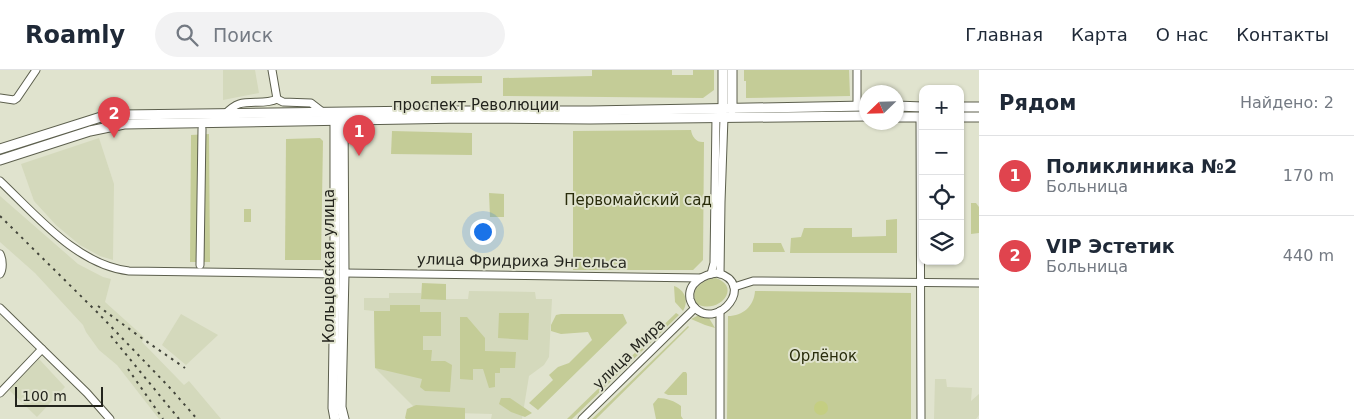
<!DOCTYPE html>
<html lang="ru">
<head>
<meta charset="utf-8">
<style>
  body { margin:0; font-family:"DejaVu Sans",sans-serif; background:#f2f2f3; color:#1f2937 }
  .controls { position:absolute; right:15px; top:15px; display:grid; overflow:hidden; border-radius:10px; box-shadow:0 1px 4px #0004 }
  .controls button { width:45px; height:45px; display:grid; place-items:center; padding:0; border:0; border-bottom:1px solid #e0e1e3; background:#fff; color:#1f2937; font:25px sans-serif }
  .compass { position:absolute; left:859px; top:15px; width:45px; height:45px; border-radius:50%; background:#fff; box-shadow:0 1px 4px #0004; rotate:247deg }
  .scale { position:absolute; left:15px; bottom:12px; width:88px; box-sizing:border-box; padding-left:5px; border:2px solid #23241d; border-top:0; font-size:14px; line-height:18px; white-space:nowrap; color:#23241d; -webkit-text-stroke:4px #e0e3ce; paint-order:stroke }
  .you { position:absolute; left:482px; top:161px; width:18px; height:18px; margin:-12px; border:4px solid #fff; border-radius:50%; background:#1a73e8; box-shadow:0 0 0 8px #1a73e833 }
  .badge { display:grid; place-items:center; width:32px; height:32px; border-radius:50%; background:#79822e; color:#fff; font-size:16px; font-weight:700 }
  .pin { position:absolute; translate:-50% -41px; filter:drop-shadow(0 1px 2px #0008) }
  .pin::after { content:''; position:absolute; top:26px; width:18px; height:15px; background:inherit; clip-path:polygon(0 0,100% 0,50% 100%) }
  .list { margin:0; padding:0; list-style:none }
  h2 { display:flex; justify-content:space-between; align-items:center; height:65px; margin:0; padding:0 20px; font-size:21px }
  h2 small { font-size:16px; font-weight:400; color:#747a83 }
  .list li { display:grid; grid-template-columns:32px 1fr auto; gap:15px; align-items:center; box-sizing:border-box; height:80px; padding:0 20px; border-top:1px solid #e0e1e3 }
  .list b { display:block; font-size:19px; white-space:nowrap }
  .list p { margin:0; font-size:16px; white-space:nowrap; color:#747a83 }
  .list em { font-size:16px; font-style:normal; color:#747a83 }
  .icon { flex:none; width:28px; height:28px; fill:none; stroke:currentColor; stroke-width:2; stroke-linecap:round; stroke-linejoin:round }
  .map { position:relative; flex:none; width:979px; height:349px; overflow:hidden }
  header { display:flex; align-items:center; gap:30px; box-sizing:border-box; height:70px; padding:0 25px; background:#fff; border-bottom:1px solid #e0e1e3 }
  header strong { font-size:24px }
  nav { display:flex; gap:28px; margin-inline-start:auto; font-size:18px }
  .search { width:350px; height:45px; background:#f2f2f3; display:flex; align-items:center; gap:12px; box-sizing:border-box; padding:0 18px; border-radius:28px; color:#747a83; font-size:19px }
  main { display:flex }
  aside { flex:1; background:#fff }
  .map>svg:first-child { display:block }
  .built { fill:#d4d9bc }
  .green { fill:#c4cc97 }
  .water { fill:#c4ce82 }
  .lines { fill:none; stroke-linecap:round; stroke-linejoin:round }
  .minor-casing { stroke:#5c5f4d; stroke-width:9 }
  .major-casing { stroke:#5c5f4d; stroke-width:11 }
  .minor { stroke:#fff; stroke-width:7 }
  .major { stroke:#fff; stroke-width:9 }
  .rail { stroke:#43453b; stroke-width:2; stroke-dasharray:2.5 5; stroke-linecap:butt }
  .labels { text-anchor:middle; stroke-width:4; stroke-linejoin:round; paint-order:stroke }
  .street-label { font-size:15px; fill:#23241d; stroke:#e0e3ce }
  .park-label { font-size:15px; fill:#292c0b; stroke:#e0e3ce }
</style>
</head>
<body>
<header>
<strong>Roamly</strong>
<div class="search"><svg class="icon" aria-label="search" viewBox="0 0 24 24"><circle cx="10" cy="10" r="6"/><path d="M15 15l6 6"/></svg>Поиск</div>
<nav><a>Главная</a><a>Карта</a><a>О нас</a><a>Контакты</a></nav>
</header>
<main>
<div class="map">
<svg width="979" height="349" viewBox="0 0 979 349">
  <rect width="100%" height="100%" fill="#e0e3ce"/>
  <g class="built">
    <polygon points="223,0 255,0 259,23 223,30"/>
    <polygon points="99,68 114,114 113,190 100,186 80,175 56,155 34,131 21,94"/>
    <polygon points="0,126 78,194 103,207 111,209 105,232 144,267 142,272 179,310 184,315 189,311 221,349 159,349 117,295 99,280 86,262 83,255 35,203 0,172"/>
    <polygon points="469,221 535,222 536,229 552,229 549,287 544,295 529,306 522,349 491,349 492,344 419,342 375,298 374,241 364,240 364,228 389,228 389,223 421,223 421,229 468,229"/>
    <polygon points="181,244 218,265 186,295 162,275"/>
    <polygon points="39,289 65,317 37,347 9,320"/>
    <polygon points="935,309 946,309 947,317 972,318 971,331 979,324 979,345 976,349 934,349"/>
  </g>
  <g class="green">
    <polygon points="592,0 672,0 672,5 693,5 693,0 714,0 714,20 703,28 503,26 503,8 592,6"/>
    <polygon points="744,0 849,0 850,26 746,28 746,11 744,11"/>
    <polygon points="431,6 482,6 482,13 431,14"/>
    <path d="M 691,60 C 692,67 697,73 704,72 L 703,190 L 693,200 L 573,200 L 573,61 Z"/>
    <polygon points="392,61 472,63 472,85 391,84"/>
    <polygon points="209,64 210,192 190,192 191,65"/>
    <polygon points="320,68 323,71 321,190 285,190 286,69"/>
    <polygon points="489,123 504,124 504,147 490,147"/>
    <polygon points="971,133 976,133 979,137 979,163 971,164"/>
    <rect x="244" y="139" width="7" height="13"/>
    <polygon points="897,149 897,183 790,183 791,168 801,167 804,158 852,158 852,167 886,166 886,150"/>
    <polygon points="753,173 781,173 785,182 753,182"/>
    <path d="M 716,208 C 743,218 717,245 697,234 C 688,220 703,209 716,208 Z"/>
    <polygon points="422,213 446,214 446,230 421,229"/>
    <path d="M 674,216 C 685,220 689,231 683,241 L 675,232 Z"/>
    <path d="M 755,221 L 911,223 L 911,349 L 727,349 L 728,246 C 743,246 754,236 755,221 Z"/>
    <polygon points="390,235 420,235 420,242 441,242 441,266 423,266 423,280 432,280 431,291 445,291 452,295 450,322 425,321 420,317 422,309 375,298 374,241 390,241"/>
    <polygon points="499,243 529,243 528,270 498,268"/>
    <polygon points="676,243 679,245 572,349 567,349"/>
    <polygon points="561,244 623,244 627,253 538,340 529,333 553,310 549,305 558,297 569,293 592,270 588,262 561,264 551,261 551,255 556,245"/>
    <polygon points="699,245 709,248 715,258 705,255 691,249"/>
    <polygon points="460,247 467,247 485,268 485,281 516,282 515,298 500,298 500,303 495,303 495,317 489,318 483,299 473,299 473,310 460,309"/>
    <polygon points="688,256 689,257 596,349 592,349"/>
    <polygon points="683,302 686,302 687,304 687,325 668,325 664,323"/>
    <polygon points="501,328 510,328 532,343 525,347 511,342 499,334"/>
    <path d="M 658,328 C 666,328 675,331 681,336 L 681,346 L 683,349 L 656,349 L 653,334 Z"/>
    <polygon points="416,335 465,338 465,349 406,349 405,348 407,339"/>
  </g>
  <circle class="water" cx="821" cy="338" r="7"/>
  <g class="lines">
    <defs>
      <g id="minor">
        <polyline points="272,0 277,29"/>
        <polyline points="857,0 857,36"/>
        <polyline points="0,28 14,30 17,28 36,0"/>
        <path d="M 225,44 C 229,40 233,36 239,34 C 251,30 265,35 277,29 L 283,32 L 311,33 L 324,43"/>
        <polyline points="920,47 921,349"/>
        <path d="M 0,111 C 36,145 77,195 129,201 L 335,204"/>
        <path d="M 0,184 C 3,190 3,199 0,204"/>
        <polyline points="200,195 202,59"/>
        <polyline points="344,203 701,208"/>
        <path d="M 718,203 C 756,214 719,259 696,239 C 693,236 691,233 690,229 C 687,213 704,204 718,203 Z"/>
        <polyline points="711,204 714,193 716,47"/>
        <polyline points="720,204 721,132 724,47"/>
        <polyline points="734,217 753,211 979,213"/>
        <polyline points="0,238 87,323 110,349"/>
        <polyline points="0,323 42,279"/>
        <polyline points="582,349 695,238"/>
        <polyline points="720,349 720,241"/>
      </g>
      <g id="major">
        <polyline points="732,0 732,39"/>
        <polyline points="896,36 923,37"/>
        <polyline points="960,37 979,37"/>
        <polyline points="723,39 723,0"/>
        <polyline points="335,45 335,204 333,338 335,349"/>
        <polyline points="343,45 344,203 341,337 344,349"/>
        <polyline points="896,47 923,47"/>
        <polyline points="960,47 979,47"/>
        <polyline points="0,79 101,47 121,45 423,41 590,41 866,36"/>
        <polyline points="0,90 90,61 124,54 463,48 590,49 866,46"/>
      </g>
    </defs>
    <use href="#minor" class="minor-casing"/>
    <use href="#major" class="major-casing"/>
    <use href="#minor" class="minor"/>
    <use href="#major" class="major"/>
    <g class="rail">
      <polyline points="0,146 98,243 171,319 197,349"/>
      <polyline points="98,236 143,269 185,298"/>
      <polyline points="111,266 179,349"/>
      <polyline points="128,299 163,349"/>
    </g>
  </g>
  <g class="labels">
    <g class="street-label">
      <text x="476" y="40">проспект Революции</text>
      <text transform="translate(522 191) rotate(1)" y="5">улица Фридриха Энгельса</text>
      <text transform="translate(329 196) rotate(-90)" y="5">Кольцовская улица</text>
      <text transform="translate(629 284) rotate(-44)" y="5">улица Мира</text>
    </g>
    <g class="park-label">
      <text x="638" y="135">Первомайский сад</text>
      <text x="823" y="291">Орлёнок</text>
    </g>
  </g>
</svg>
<div class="controls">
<button>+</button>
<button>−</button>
<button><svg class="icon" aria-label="locate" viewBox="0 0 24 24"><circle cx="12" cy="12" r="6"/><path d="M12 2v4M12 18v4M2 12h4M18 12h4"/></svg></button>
<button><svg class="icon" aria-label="layers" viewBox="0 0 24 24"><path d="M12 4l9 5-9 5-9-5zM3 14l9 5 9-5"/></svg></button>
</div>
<svg class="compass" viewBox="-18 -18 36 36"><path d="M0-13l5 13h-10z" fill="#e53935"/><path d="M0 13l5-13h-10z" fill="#747a83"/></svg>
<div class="scale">100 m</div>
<div class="you"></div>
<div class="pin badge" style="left:359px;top:86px;background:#e0444e">1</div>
<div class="pin badge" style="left:114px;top:68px;background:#e0444e">2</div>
</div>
<aside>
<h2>Рядом<small>Найдено: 2</small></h2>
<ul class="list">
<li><span class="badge" style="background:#e0444e">1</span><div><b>Поликлиника №2</b><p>Больница</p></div><em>170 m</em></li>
<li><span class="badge" style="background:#e0444e">2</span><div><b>VIP Эстетик</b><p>Больница</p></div><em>440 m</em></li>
</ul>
</aside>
</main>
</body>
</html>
